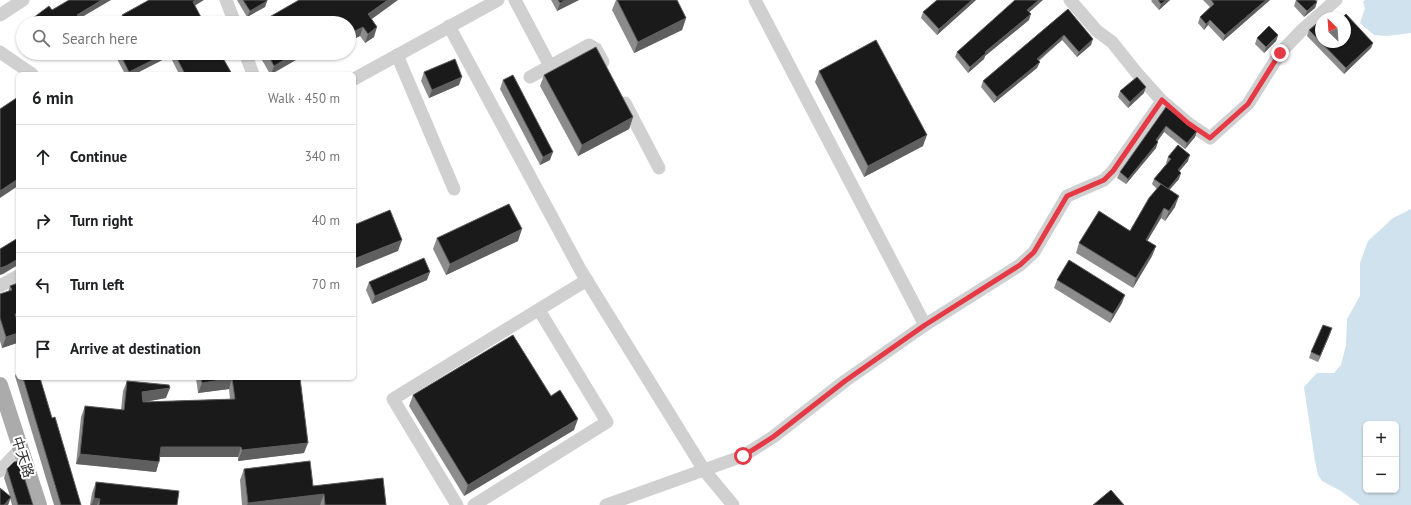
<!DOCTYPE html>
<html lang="en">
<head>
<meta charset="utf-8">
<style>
  body { margin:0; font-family:"PT Sans","Noto Sans SC",sans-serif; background:#f6f6f6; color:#202124 }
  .controls { position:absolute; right:12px; bottom:12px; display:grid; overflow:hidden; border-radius:6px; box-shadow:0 1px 3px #0004 }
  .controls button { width:36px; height:36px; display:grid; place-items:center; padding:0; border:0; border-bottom:1px solid #e0e0e0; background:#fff; color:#202124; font:20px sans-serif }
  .compass { position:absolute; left:1315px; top:12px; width:36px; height:36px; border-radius:50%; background:#fff; box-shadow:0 1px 3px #0004; rotate:335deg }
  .stop { position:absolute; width:12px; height:12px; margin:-9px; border:3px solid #e63946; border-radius:50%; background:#fff }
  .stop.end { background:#e63946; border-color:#fff; box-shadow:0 1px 4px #0008 }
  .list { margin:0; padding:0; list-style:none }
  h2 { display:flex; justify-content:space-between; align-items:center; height:52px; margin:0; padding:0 16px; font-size:17px }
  h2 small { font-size:13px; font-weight:400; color:#757577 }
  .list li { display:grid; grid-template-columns:26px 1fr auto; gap:12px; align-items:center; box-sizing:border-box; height:64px; padding:0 16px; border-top:1px solid #e0e0e0 }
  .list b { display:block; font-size:15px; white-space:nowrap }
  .list em { font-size:13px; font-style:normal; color:#757577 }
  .icon { flex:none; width:22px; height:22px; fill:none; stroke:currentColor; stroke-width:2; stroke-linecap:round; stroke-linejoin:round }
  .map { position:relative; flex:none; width:1411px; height:505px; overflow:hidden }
  .search { position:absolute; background:#fff; box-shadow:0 1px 3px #0004; left:16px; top:16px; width:340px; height:44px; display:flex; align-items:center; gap:10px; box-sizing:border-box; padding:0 14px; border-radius:22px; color:#757577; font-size:15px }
  .panel { position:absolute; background:#fff; box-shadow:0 1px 3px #0004; left:16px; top:72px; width:340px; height:308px; border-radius:6px }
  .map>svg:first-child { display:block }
  .water { fill:#cfe2ee; fill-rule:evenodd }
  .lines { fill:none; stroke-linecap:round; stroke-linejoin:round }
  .minor { stroke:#d0d0d0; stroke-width:13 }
  .major { stroke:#ababab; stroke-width:16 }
  .wall { fill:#8c8c8c }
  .shaded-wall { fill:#5f5f5f }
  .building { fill:#1a1a1a; stroke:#5f5f5f }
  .route { stroke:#e63946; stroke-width:5 }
  .labels { text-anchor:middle; stroke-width:4; stroke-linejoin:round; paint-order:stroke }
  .street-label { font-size:14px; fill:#333; stroke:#fff }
</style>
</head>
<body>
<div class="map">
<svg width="1411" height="505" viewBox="0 0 1411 505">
  <rect width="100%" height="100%" fill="#fff"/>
  <g class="water">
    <polygon points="1365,0 1411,0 1411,33 1387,36 1374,35 1360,23 1365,8 1363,2"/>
    <path d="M 1411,209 L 1411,505 L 1360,505 L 1341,491 L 1322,481 L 1318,475 L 1315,461 L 1304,387 L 1317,373 L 1334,373 L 1341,365 L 1346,345 L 1347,319 L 1360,296 L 1360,263 L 1368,241 L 1393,218 ZM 1366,424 L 1396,424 L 1396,490 L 1366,490 Z"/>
  </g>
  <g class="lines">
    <g class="minor">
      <polyline points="226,0 235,23"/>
      <polyline points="515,0 550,66"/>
      <polyline points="755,0 925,325"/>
      <polyline points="1070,0 1097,31 1112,42 1136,72 1162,101 1188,123 1210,138 1248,104 1280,53 1302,30 1336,0"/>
      <polyline points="0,15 23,0"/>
      <polyline points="449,26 581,271 704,470 733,505"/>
      <polyline points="0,52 32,74"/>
      <polyline points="245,53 253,74"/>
      <polyline points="397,55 454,189"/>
      <polyline points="530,77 589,45 596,49 603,62"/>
      <polyline points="354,79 498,0"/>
      <polyline points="625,103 659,168"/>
      <polyline points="0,286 18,276"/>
      <polyline points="0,471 20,449"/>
      <polyline points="457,505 393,399 587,280"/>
      <polyline points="474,505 607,422 539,310"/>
      <polyline points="606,505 743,456 773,437 845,381 925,325 1020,265 1034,252 1067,196 1104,180 1113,171 1162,101"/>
    </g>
    <polyline class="major" points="0,385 39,505"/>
  </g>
  <g class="wall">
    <polygon points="237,0 267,0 267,1 265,7 247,17"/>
    <polygon points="551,0 579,0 557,11"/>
    <polygon points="616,0 677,0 686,18 682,30 634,53 612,10"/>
    <polygon points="976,0 937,35 921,18 923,12"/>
    <polygon points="1152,0 1170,0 1159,10 1151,1"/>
    <polygon points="1203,0 1270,0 1223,41 1208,25 1204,30 1198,23 1200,17 1210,7"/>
    <polygon points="1296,0 1318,0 1316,2 1317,2 1315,8 1304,17 1294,6"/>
    <polygon points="195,6 204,23 121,23 120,21 122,15"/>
    <polygon points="1068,9 1091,45 1077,57 1062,40 1039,61 1037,68 994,103 981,87 983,81"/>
    <polygon points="52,10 77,20 76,23 31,23 33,18"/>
    <polygon points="1029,12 1029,20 985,56 984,59 968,73 955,57 957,52"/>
    <polygon points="371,19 374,37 365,43 360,36 349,41 349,23"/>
    <polygon points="1309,30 1373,43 1371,48 1344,74 1307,36"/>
    <polygon points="1278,35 1276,41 1264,53 1255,44 1257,38"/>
    <polygon points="122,53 220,53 232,74 179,74 170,56 135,74 125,74 118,61 120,54"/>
    <polygon points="258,53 308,53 272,74 270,74"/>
    <polygon points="819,71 923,146 864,177 815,82"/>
    <polygon points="424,72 459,85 429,98 421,81"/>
    <polygon points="544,75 633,117 629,129 578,156 540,86"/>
    <polygon points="503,80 550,160 540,165 500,89"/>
    <polygon points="1120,91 1144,93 1128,108 1118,97"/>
    <polygon points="1166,107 1197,131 1195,137 1185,149 1164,132 1157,141 1156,148 1126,184 1117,178 1120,172"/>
    <polygon points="1168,157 1188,161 1179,172 1179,179 1169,190 1175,207 1165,221 1161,218 1147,241 1156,246 1152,256 1133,288 1076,253 1079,243 1130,231 1157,189 1152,184 1154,179 1167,163 1166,163"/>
    <polygon points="437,238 518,241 446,275 433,249"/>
    <polygon points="427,280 372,304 366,290 369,282"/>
    <polygon points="1057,280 1122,303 1110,323 1054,288"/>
    <polygon points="18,283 18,322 17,322 18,324 18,340 17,343 2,348 0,341 0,294 8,292 10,286"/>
    <polygon points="1330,334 1318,362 1309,358 1311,352"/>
    <polygon points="18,368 18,378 40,378 52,418 81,505 54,505 15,376"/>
    <polygon points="196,378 300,378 304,453 238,461 238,457 160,457 156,472 76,464 81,417 85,406 121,410 123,391 127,381 166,398 143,402 230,399 229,389 198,393"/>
    <polygon points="413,395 551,396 574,430 464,496 409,406"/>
    <polygon points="7,469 33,505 12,505 10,498 8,505 0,505 10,496 4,478"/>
    <polygon points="244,469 313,486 386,505 242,505 240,480"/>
    <polygon points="96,482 177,505 90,505 92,493"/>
  </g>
  <g class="shaded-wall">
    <polygon points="102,0 111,0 77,20 75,23 66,23 77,15"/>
    <polygon points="196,0 204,0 191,8 193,2"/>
    <polygon points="388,0 398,0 365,24 368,14"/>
    <polygon points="566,0 579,0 557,11 560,3"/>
    <polygon points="972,0 976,0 937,35 939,29"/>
    <polygon points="1039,0 1043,0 1025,16 1027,10"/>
    <polygon points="1166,0 1170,0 1159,10 1161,4"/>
    <polygon points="1266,0 1270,0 1223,41 1225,35"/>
    <polygon points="267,1 265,7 247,17 250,11"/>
    <polygon points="1317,2 1315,8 1304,17 1307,11"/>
    <polygon points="1031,14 1029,20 985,56 984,59 968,73 970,67 985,52"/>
    <polygon points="62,17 60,23 54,23"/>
    <polygon points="686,18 682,30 634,53 638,42"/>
    <polygon points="1210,20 1208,25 1204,30 1206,24"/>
    <polygon points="363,27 360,36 349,41 349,34"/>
    <polygon points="377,27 374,37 365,43 368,34"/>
    <polygon points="1064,35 1062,40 1034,64 1037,59"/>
    <polygon points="1278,35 1276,41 1264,53 1266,47"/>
    <polygon points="1093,39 1091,45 1077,57 1079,52"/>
    <polygon points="1373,43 1371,48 1344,74 1346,68"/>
    <polygon points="167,53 171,53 170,56 135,74 128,74 129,72"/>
    <polygon points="296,53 308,53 271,74 274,66"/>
    <polygon points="1040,62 1037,68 994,103 997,97"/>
    <polygon points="462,77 459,85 429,98 432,90"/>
    <polygon points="1146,87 1144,93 1128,108 1130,102"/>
    <polygon points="633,117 629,129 578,156 582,145"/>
    <polygon points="1166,126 1164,132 1154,146 1156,140"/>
    <polygon points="1197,131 1195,137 1185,149 1187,143"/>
    <polygon points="927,135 923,146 864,177 868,166"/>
    <polygon points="1158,142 1156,148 1126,184 1128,179"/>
    <polygon points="553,152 550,160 540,165 543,157"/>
    <polygon points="1190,155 1188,161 1175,176 1178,170"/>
    <polygon points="1181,173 1179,179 1165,195 1167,189"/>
    <polygon points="18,179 18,186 0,198 0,191"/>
    <polygon points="1179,196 1175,207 1165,221 1169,211"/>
    <polygon points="1164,208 1161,218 1142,250 1146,240"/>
    <polygon points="522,229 518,241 446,275 450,264"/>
    <polygon points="402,240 398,251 354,269 354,259"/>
    <polygon points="1156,246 1152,256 1133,288 1136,278"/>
    <polygon points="18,259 18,265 3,274 0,275 0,268"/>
    <polygon points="430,272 427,280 372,304 375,296"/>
    <polygon points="1125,295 1122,303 1110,323 1113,314"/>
    <polygon points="18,313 18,322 11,325 15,314"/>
    <polygon points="1332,328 1330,334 1318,362 1320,356"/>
    <polygon points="18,333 18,340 17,343 2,348 6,337"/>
    <polygon points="232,378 229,389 198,393 202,383"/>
    <polygon points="170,388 166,398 139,403 142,392"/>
    <polygon points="578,419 574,430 464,496 468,485"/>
    <polygon points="308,443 304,453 238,461 242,450"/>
    <polygon points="161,447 241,447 238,457 157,457"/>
    <polygon points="80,454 159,462 156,472 76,464"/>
    <polygon points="324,494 320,505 247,505 248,503"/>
    <polygon points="11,497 8,505 4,505"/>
    <polygon points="94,498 100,499 97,505 91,505"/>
  </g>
  <g class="building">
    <polygon points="69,0 102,0 77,15 78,16 66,23 62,17 54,23 37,23 33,18 49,6 52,10"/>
    <polygon points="149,0 196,0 193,2 204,23 127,23 122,15"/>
    <polygon points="243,0 267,0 267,1 250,11"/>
    <polygon points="299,0 388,0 368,14 377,27 368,34 363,27 349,34 349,23 259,23"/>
    <polygon points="558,0 566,0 560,3"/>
    <polygon points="617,0 677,0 686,18 638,42"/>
    <polygon points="937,0 972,0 939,29 923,12"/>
    <polygon points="1015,0 1039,0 1027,10 1031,14 985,52 986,53 970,67 957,52"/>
    <polygon points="1158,0 1166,0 1161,4"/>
    <polygon points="1211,0 1266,0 1225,35 1210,20 1206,24 1200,17 1214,4"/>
    <polygon points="1296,0 1315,0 1317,2 1307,11"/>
    <polygon points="1068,9 1093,39 1079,52 1064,35 1037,59 1040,62 997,97 983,81"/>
    <polygon points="1328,14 1333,18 1323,18"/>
    <polygon points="1346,14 1373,43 1346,68 1309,30 1321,20 1321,42 1345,42 1345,18 1342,18"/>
    <polygon points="1269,26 1278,35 1266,47 1257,38"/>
    <polygon points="876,40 927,135 868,166 819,71"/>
    <polygon points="596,47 633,117 582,145 544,75"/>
    <polygon points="122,53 167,53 129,72 120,54"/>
    <polygon points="174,53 220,53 232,74 185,74"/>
    <polygon points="267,53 296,53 274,66"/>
    <polygon points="455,59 462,77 432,90 424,72"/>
    <polygon points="513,75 553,152 543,157 503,80"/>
    <polygon points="1137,77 1146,87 1130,102 1120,91"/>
    <polygon points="18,97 18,179 0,191 0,109"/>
    <polygon points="1166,107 1197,131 1187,143 1166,126 1156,140 1158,142 1128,179 1120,172"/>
    <polygon points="1178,145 1190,155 1178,170 1181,173 1168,189 1154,179 1171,159 1168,157"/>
    <polygon points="1161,184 1179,196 1169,211 1164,208 1146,240 1156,246 1136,278 1079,243 1099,211 1130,231 1149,198"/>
    <polygon points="509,204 522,229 450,264 437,238"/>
    <polygon points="390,210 402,240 354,259 354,225"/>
    <polygon points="18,238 18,259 6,266 0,268 0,249"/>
    <polygon points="424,258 430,272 375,296 369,282"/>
    <polygon points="1069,260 1125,295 1113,314 1057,280"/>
    <polygon points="18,283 18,313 15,314 18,324 18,333 6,337 0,318 0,294 12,290 10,286"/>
    <polygon points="1323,325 1332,328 1320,356 1311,352"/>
    <polygon points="513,335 551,396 560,390 578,419 468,485 413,395"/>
    <polygon points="23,378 40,378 52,418 55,417 81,505 61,505"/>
    <polygon points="201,378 300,378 308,443 242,450 241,447 161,447 159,462 80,454 85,406 124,410 127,381 169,385 170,388 142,392 143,402 235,399 232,378 202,383"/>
    <polygon points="19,461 33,505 18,505 7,469 14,462"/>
    <polygon points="310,461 313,486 383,478 386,505 325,505 324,494 248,503 244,469"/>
    <polygon points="96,482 179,491 177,505 99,505 100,499 94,498"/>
    <polygon points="0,488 11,497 4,505 0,505"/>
    <polygon points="1111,490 1124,505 1093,505"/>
  </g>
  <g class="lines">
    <polyline class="route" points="743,456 773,437 845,381 925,325 1020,265 1034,252 1067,196 1104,180 1113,171 1162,100 1188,123 1210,138 1248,104 1280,53"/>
  </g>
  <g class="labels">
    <g class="street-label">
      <text transform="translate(23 457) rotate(72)" y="5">中天路</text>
    </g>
  </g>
</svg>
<div class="controls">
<button>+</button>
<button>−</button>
</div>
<svg class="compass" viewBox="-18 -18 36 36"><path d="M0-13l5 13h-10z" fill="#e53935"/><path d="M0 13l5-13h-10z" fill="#757577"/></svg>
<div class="stop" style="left:743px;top:456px"></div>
<div class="stop end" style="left:1280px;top:53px"></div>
<div class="search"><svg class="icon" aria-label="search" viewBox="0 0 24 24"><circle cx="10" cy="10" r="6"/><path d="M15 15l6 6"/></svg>Search here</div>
<section class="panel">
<h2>6 min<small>Walk · 450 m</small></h2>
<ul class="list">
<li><svg class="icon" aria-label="ahead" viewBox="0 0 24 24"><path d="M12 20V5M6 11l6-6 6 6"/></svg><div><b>Continue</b></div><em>340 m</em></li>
<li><svg class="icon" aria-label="right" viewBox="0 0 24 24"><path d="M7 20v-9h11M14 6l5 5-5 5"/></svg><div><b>Turn right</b></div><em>40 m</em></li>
<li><svg class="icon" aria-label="left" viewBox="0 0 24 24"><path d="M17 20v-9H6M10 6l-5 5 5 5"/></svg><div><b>Turn left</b></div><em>70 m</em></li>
<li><svg class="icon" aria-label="arrive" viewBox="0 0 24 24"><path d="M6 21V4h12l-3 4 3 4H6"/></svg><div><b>Arrive at destination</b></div></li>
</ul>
</section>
</div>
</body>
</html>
